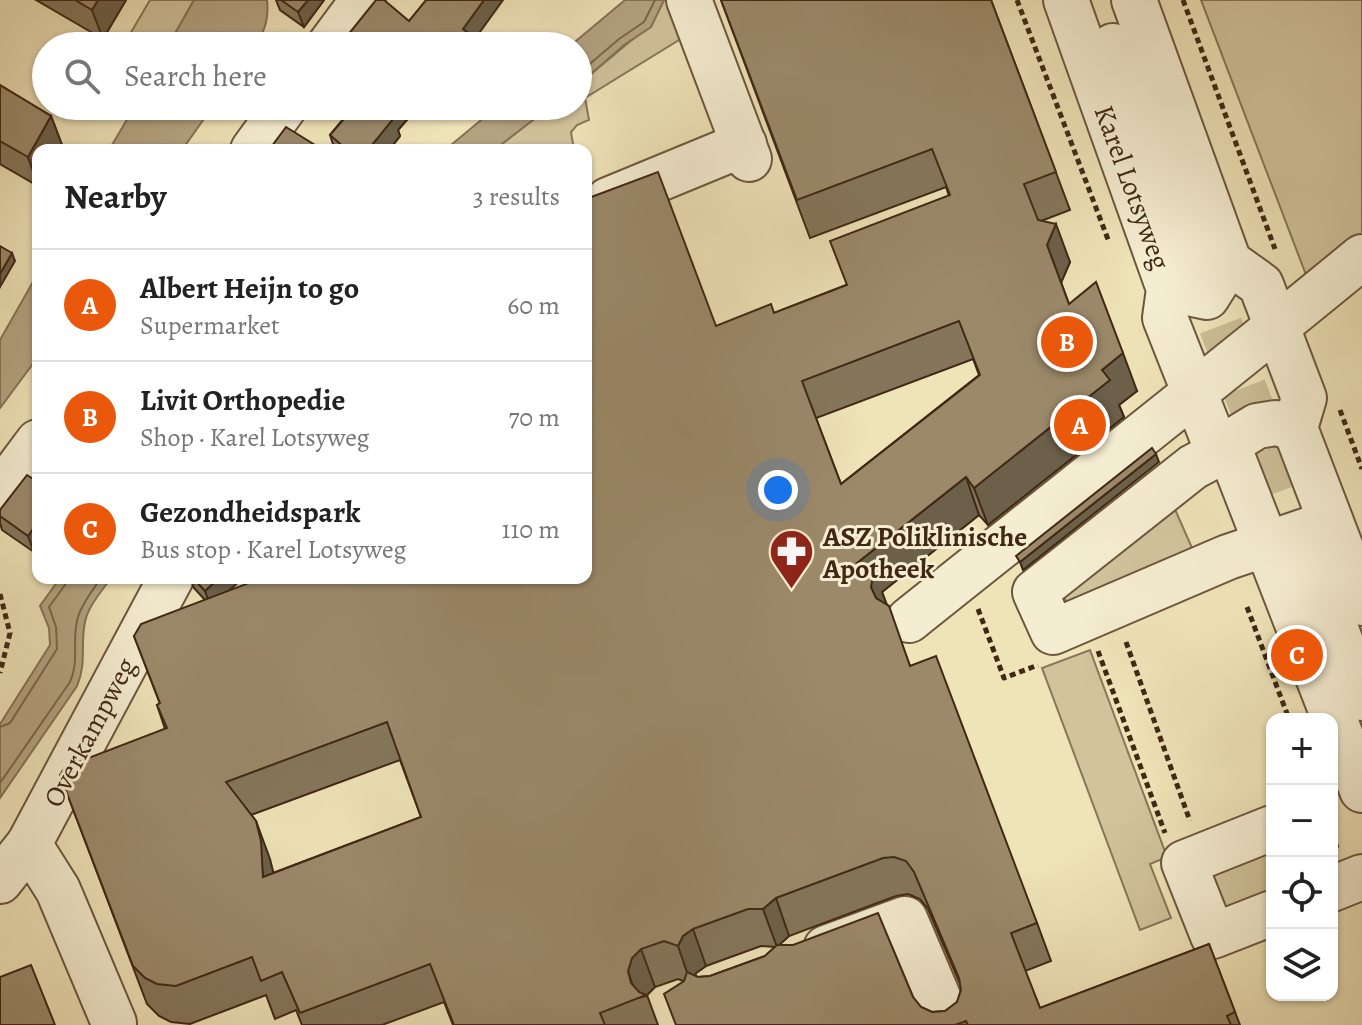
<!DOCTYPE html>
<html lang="en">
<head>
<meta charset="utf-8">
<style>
  body { margin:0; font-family:Alegreya,serif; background:#f6f6f6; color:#222 }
  .controls { position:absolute; right:24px; bottom:24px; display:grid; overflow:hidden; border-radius:16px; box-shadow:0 2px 6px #0004 }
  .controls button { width:72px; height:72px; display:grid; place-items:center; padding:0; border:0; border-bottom:2px solid #e0e0e0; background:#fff; color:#222; font:40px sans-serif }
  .you { position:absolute; left:778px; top:490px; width:28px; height:28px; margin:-20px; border:6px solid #fff; border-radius:50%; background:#1a73e8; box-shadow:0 0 0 12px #1a73e833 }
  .badge { display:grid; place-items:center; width:52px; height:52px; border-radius:50%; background:#ea580c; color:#fff; font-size:26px; font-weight:700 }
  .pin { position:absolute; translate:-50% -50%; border:4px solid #fff; box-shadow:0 2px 8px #0006 }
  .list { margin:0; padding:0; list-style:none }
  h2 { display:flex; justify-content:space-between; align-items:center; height:104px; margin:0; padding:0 32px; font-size:34px }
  h2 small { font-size:26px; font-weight:400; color:#767676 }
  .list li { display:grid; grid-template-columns:52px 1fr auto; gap:24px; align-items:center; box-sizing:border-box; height:112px; padding:0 32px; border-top:2px solid #e0e0e0 }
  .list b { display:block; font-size:30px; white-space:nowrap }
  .list p { margin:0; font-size:26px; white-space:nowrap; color:#767676 }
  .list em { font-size:26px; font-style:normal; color:#767676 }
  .icon { flex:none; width:44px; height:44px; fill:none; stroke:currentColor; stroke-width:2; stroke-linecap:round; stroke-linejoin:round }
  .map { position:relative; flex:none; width:1362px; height:1025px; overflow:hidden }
  .search { position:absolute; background:#fff; box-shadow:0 2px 6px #0004; left:32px; top:32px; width:560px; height:88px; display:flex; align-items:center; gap:20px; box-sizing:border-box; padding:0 28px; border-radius:44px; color:#767676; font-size:30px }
  .panel { position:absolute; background:#fff; box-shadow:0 2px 6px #0004; left:32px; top:144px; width:560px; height:440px; border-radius:16px }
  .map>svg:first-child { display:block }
  .green { fill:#d1c39c; stroke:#887658; stroke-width:2 }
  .water { fill:#b4a381; stroke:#867256; stroke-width:2 }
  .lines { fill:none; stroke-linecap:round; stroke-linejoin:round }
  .shore { stroke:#7a664b; stroke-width:2 }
  .minor-tunnel { stroke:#ccbe97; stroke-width:44; stroke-dasharray:44 22; stroke-linecap:butt }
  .minor-casing { stroke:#6c573e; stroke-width:48 }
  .path { stroke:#402815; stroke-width:5; stroke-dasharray:6 4; stroke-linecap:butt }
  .minor { stroke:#f5edd1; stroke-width:44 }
  .wall { fill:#85765b; stroke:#402815; stroke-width:2; fill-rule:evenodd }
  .shaded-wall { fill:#6c604a; stroke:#402815; stroke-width:2 }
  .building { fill:#9b896a; stroke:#402815; stroke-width:2; fill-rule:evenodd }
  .labels { text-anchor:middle; stroke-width:6; stroke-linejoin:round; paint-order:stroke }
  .street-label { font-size:28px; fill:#402815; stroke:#f5edd1 }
  .poi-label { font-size:28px; font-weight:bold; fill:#402815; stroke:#f5edd1; text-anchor:start }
</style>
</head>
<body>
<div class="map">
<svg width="1362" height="1025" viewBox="0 0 1362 1025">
  <rect width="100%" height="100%" fill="#efe3b8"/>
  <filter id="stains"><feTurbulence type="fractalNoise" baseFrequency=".0025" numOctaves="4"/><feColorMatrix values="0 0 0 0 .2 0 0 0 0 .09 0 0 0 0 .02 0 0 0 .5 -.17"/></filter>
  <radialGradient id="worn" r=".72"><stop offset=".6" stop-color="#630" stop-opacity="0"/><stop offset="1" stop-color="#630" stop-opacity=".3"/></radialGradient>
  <g class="green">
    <polygon points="150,0 194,0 168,46 123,46"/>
    <polygon points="664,0 678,0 687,35 585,98 589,120 577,125 571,132 574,150 494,150 551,106 578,106 578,85 652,23"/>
    <polygon points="1201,0 1362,0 1362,247 1308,280"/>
    <polygon points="1170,498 1196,557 1068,606 1059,585"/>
    <polygon points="1090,650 1167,857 1150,864 1171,918 1140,930 1042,668"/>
    <polygon points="1272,837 1272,900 1221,920 1200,865"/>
  </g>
  <g class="water">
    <path d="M 194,0 L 267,0 C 269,18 265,31 255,46 L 168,46 Z"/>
    <polygon points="625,0 664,0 651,27 624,45 578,85 578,46 570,46"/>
    <polygon points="135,106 213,106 182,150 109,150"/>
    <polygon points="498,106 551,106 494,150 445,150"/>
    <polygon points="38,273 38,357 0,408 0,340"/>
    <path d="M 60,578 L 111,578 C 102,591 88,606 85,622 C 80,646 87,662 77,686 L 0,798 L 0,724 L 50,645 L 49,628 L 40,606 Z"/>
  </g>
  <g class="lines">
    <g class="shore">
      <polyline points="578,74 619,39 644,22 655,0"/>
      <polyline points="0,727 10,723 57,649 56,627 49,607 65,585 66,578"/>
      <path d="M 0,783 L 70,682 C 80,660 71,639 78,617 C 82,603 93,590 101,578"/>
    </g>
    <polyline class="minor-tunnel" points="1197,264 1305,547"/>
    <defs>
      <g id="minor">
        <polyline points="689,0 749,159"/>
        <polyline points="1066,0 1169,289 1165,318 1212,437 1229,448 1362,790"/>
        <polyline points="1134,0 1229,262 1261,285 1304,398 1295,428 1362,603"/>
        <polyline points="329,46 363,0"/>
        <polyline points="1113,46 1197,264"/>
        <polyline points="253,150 285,106"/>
        <polyline points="608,200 744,144"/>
        <polyline points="1169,289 1207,297 1229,262"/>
        <polyline points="1295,428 1276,423 1257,426 1239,437 1229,448 1193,467 1035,592 1053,632 1228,557 1329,523"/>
        <polyline points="0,493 38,442"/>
        <polyline points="1305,547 1362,698"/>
        <path d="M 909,620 C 1060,499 1213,380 1362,257"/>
        <polyline points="1272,828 1184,863 1213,936 1272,913"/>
        <polyline points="29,844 58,890 114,1023"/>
        <polyline points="0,881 29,844 171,578"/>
        <polyline points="1332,889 1362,877"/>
        <polyline points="826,948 905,919 950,1025"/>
      </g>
    </defs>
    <use href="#minor" class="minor-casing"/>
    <g class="path">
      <polyline points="1017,0 1109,242"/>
      <polyline points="1183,0 1275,249"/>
      <polyline points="1340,410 1362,469"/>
      <polyline points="0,594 10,633 0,673"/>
      <polyline points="1247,607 1289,719"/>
      <polyline points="978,609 1004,678 1038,665"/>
      <polyline points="1126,642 1190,821"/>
      <polyline points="1098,651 1165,833"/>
      <polyline points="1332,834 1337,848"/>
    </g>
    <use href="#minor" class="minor"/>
  </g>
  <g class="wall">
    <polygon points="36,0 126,0 103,39"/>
    <polygon points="276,0 324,0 304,27 280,10"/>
    <path d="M 721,0 L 991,0 L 1070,210 L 1041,221 L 1070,262 L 1061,282 L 1069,304 L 1137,391 L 1119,405 L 1124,417 L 988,525 L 979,515 L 882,592 L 910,666 L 1037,923 L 1051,961 L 1025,971 L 1040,1008 L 1209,944 L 1240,1025 L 676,1025 L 683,981 L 678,979 L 655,987 L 647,995 L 658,1025 L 453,1025 L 444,1002 L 382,1025 L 302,1025 L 296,1010 L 275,1019 L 266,995 L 190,1024 L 171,1022 L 159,1016 L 147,1004 L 60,775 L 165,729 L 157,705 L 160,704 L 134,636 L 205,600 L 194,588 L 190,578 L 243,578 L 228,591 L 586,578 L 716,326 L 774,313 L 846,285 L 949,196 L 946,187 L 810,238 ZM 973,359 L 979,375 L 841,484 L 816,418 ZM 400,760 L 421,817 L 273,873 L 256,821 L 251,815 ZM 908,894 L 920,899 L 928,909 L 961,986 L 961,990 L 957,1002 L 945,1011 L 932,1012 L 921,1007 L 913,997 L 793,945 L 779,945 L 789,936 L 896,896 ZM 761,946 L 775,947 L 765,956 L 710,976 L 698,977 L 695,976 L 696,973 L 706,966 Z"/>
    <polygon points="0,85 51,116 62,145 38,150 38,186 0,164"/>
    <polygon points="332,106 419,106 398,130 400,136 389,150 335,150 330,135 344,118"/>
    <polygon points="452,106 468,106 461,114"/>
    <polygon points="38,482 34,552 2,530 0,523 0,510"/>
  </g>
  <g class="shaded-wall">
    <polygon points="98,0 126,0 103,39 92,10"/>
    <polygon points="308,0 324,0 304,27 298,12"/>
    <polygon points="484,0 503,0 472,43 473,46 457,46 463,29"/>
    <polygon points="398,106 419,106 398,130 400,136 389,150 368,150 390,115"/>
    <polygon points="458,106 468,106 461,114"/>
    <polygon points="51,116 62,145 59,150 38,150 38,185 28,157"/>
    <polygon points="1056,224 1070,262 1061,283 1047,245"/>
    <polygon points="12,253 15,261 0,287 0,274"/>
    <polygon points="1123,353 1137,391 1119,405 1124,417 988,525 974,488 1102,370"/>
    <polygon points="1156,454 1159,462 1023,570 1020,562"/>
    <polygon points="966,477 979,515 882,592 888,608 884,624 857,563"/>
    <polygon points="38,522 38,546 34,552 28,536"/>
    <polygon points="219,578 243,578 211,607 205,591"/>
    <polygon points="256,821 270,859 275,879 263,877"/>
    <polygon points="776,898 789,936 777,947 763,909"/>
    <polygon points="693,929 706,966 696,973 691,984 678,946 683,936"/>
    <polygon points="641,949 655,987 646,996 637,998 628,971 632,958"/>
  </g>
  <g class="building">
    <polygon points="75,0 98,0 92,10"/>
    <polygon points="281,0 308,0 298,12"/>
    <polygon points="376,0 384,0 409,21 426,0 484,0 463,29 468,33 457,46 339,46"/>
    <path d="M 721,0 L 991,0 L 1056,172 L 1024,184 L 1038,220 L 1056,224 L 1047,245 L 1069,304 L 1096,282 L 1123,353 L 1102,370 L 1110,380 L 974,488 L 966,477 L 857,563 L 874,570 L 871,587 L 876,598 L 889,606 L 910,666 L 936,656 L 1037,923 L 1011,933 L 1040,1008 L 1209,944 L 1235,1012 L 1227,1016 L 1231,1025 L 968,1025 L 966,1021 L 955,1025 L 676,1025 L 664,994 L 684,981 L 687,972 L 698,977 L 710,976 L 765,956 L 777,945 L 793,945 L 878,913 L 913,997 L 921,1007 L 932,1012 L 945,1011 L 957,1002 L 961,990 L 959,978 L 914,872 L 906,861 L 894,857 L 883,858 L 776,898 L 763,909 L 748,909 L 693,929 L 683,936 L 678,946 L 664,941 L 641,949 L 632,958 L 628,971 L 631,983 L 639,992 L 646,995 L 600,1013 L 605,1025 L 454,1025 L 430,964 L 300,1013 L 282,972 L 261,981 L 252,957 L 176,986 L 157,984 L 145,978 L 133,966 L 60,775 L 65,767 L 167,728 L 157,705 L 160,703 L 134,636 L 141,624 L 262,578 L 586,578 L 586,199 L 658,172 L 716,326 L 771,304 L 774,313 L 847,285 L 830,241 L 950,195 L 932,149 L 797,200 ZM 959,321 L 980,375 L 841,484 L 802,381 ZM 387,722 L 421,817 L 263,877 L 261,841 L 256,821 L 226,782 Z"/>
    <polygon points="0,85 51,116 28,157 0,141"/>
    <polygon points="344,106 398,106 390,115 394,118 368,150 347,150 330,135 350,112"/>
    <polygon points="286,127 323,150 269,150"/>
    <polygon points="0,246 12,253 0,274"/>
    <polygon points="1152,448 1156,454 1020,562 1016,556"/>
    <polygon points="27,475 38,482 38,522 28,536 0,516 0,510"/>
    <polygon points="193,578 219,578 205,591"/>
    <polygon points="31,965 55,1025 0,1025 0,977"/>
  </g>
  <defs>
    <symbol id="pharmacy-pin" viewBox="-11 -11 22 30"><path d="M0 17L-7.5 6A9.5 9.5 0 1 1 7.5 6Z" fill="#8f2418" stroke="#f5edd1"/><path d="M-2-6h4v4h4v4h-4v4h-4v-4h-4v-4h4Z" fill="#fff"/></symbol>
  </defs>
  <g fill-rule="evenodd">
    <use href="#pharmacy-pin" x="766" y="526" width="51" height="69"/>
  </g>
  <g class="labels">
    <g class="street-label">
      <text transform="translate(1133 187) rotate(70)" y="10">Karel Lotsyweg</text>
      <text transform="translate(89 732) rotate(-62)" y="10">Overkampweg</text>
    </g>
    <g class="poi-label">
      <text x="823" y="546">ASZ Poliklinische<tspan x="823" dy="32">Apotheek</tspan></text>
    </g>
  </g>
  <rect width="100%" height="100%" filter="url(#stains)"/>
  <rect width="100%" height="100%" fill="url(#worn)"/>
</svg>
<div class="controls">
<button>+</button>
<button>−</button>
<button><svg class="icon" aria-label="locate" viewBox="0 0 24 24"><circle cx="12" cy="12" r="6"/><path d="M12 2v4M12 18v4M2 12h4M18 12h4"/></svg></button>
<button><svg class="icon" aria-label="layers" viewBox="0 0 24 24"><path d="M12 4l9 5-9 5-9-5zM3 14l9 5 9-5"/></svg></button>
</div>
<div class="you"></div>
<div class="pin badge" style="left:1080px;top:425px">A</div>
<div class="pin badge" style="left:1067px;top:342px">B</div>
<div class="pin badge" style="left:1297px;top:655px">C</div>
<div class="search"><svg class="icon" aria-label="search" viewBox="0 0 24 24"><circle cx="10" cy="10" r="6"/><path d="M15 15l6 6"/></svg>Search here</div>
<section class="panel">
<h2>Nearby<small>3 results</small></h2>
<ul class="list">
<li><span class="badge">A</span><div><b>Albert Heijn to go</b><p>Supermarket</p></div><em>60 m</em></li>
<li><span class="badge">B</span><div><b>Livit Orthopedie</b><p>Shop · Karel Lotsyweg</p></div><em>70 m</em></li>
<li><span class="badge">C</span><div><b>Gezondheidspark</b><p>Bus stop · Karel Lotsyweg</p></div><em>110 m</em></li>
</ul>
</section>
</div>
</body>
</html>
